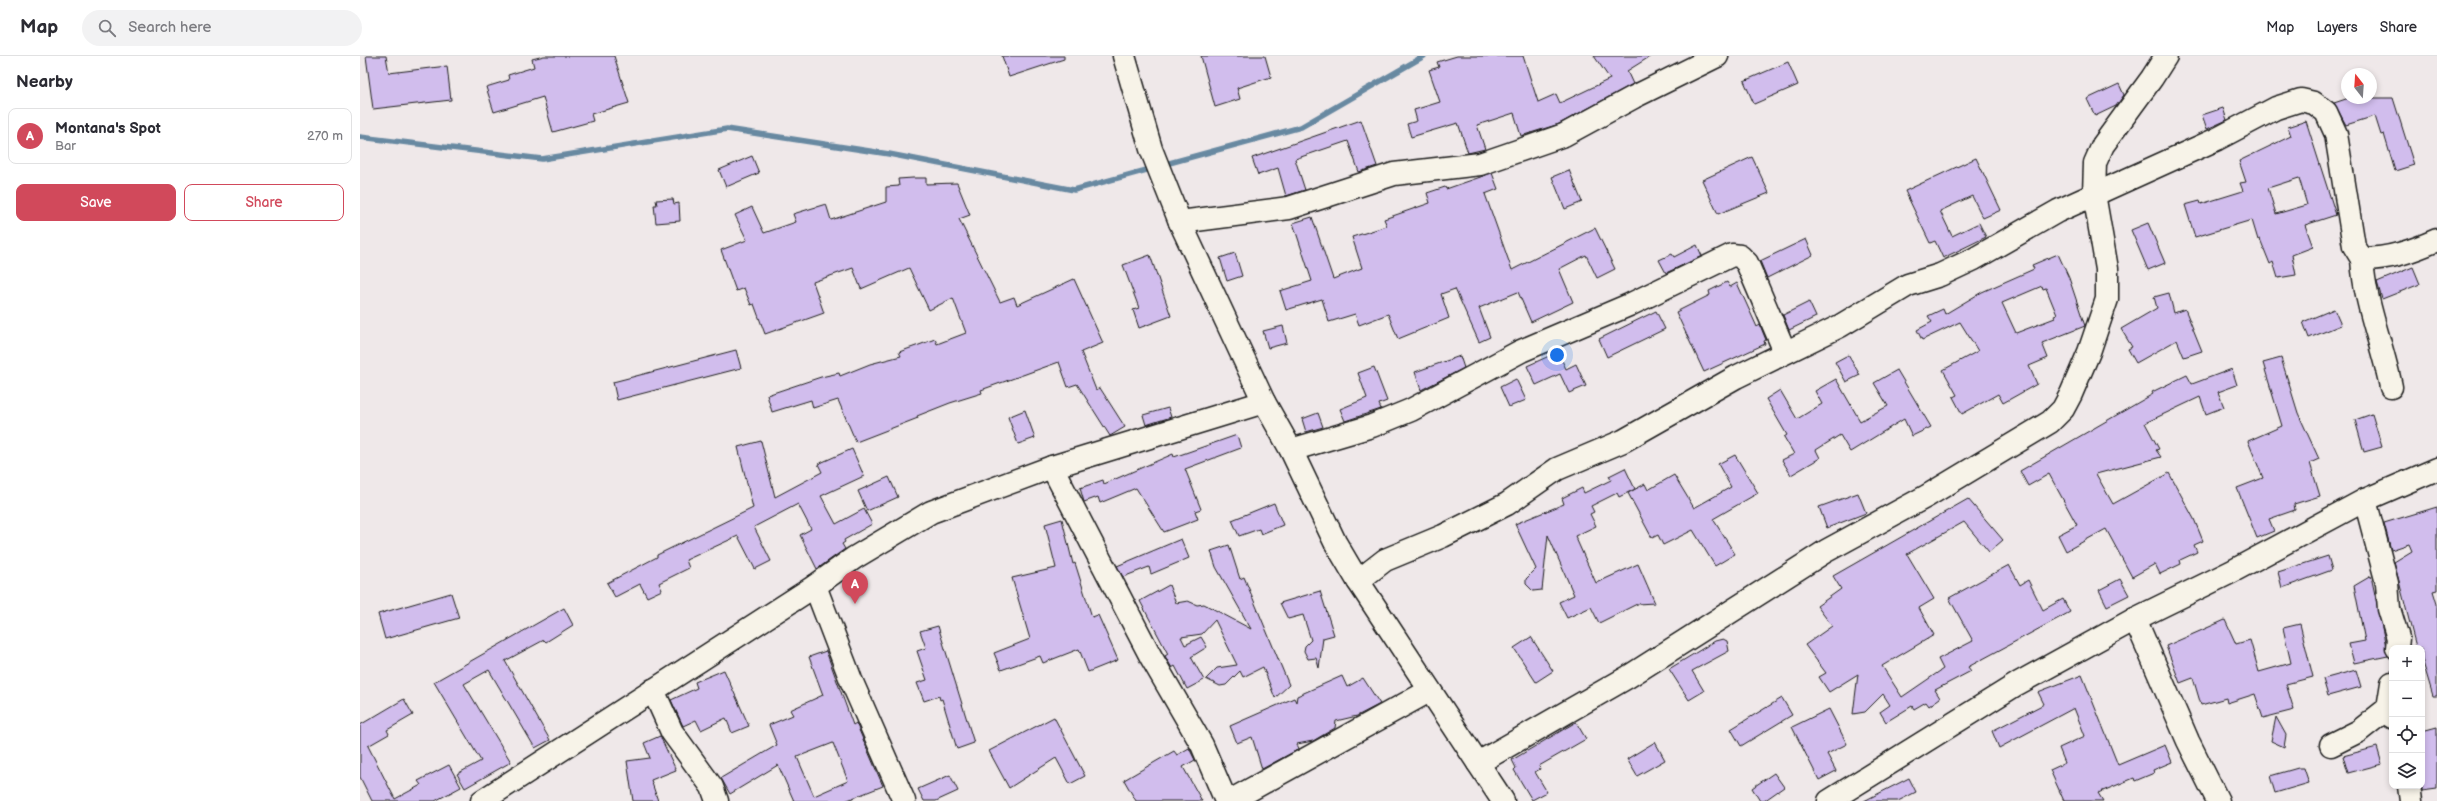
<!DOCTYPE html>
<html lang="en">
<head>
<meta charset="utf-8">
<style>
  body { margin:0; font-family:"Balsamiq Sans",sans-serif; background:#f2f2f3; color:#2b2b33 }
  .controls { position:absolute; right:12px; bottom:12px; display:grid; overflow:hidden; border-radius:8px; box-shadow:0 2px 6px #0003 }
  .controls button { width:36px; height:36px; display:grid; place-items:center; padding:0; border:0; border-bottom:1px solid #e1e1e2; background:#fff; color:#2b2b33; font:20px sans-serif }
  .compass { position:absolute; left:1981px; top:12px; width:36px; height:36px; border-radius:50%; background:#fff; box-shadow:0 2px 6px #0003; rotate:343deg }
  .you { position:absolute; left:1197px; top:299px; width:14px; height:14px; margin:-10px; border:3px solid #fff; border-radius:50%; background:#1a73e8; box-shadow:0 0 0 6px #1a73e833 }
  .badge { display:grid; place-items:center; width:26px; height:26px; border-radius:50%; background:#d1495b; color:#fff; font-size:13px; font-weight:700 }
  .pin { position:absolute; translate:-50% -33px; filter:drop-shadow(0 1px 2px #0008) }
  .pin::after { content:''; position:absolute; top:21px; width:14px; height:12px; background:inherit; clip-path:polygon(0 0,100% 0,50% 100%) }
  .list { margin:0; padding:0; list-style:none }
  h2 { display:flex; justify-content:space-between; align-items:center; height:52px; margin:0; padding:0 16px; font-size:17px }
  h2 small { font-size:13px; font-weight:400; color:#7c7c81 }
  .list li { display:grid; grid-template-columns:26px 1fr auto; gap:12px; align-items:center; box-sizing:border-box; height:56px; margin:0 8px 8px; padding:0 8px; border:1px solid #e1e1e2; border-radius:8px }
  .list b { display:block; font-size:15px; white-space:nowrap }
  .list p { margin:0; font-size:13px; white-space:nowrap; color:#7c7c81 }
  .list em { font-size:13px; font-style:normal; color:#7c7c81 }
  .actions { display:flex; gap:8px; padding:12px 16px }
  .actions a { flex:1; padding:9px 0; border:1px solid #d1495b; border-radius:8px; text-align:center; font-size:14px; color:#d1495b }
  .actions .main { background:#d1495b; color:#fff }
  .icon { flex:none; width:22px; height:22px; fill:none; stroke:currentColor; stroke-width:2; stroke-linecap:round; stroke-linejoin:round }
  .map { position:relative; flex:none; width:2077px; height:745px; overflow:hidden }
  header { display:flex; align-items:center; gap:24px; box-sizing:border-box; height:56px; padding:0 20px; background:#fff; border-bottom:1px solid #e1e1e2 }
  header strong { font-size:19px }
  nav { display:flex; gap:22px; margin-inline-start:auto; font-size:14px }
  .search { width:280px; height:36px; background:#f2f2f3; display:flex; align-items:center; gap:10px; box-sizing:border-box; padding:0 14px; border-radius:22px; color:#7c7c81; font-size:15px }
  main { display:flex }
  aside { flex:1; background:#fff }
  .map>svg:first-child { display:block }
  .lines { fill:none; stroke-linecap:round; stroke-linejoin:round }
  .stream { stroke:#6889a1; stroke-width:5.5 }
  .building { fill:#d1bded; stroke:#1c1c1c; fill-rule:evenodd }
  .minor-casing { stroke:#1c1c1c; stroke-width:25 }
  .minor { stroke:#f7f3e8; stroke-width:22 }
</style>
</head>
<body>
<header>
<strong>Map</strong>
<div class="search"><svg class="icon" aria-label="search" viewBox="0 0 24 24"><circle cx="10" cy="10" r="6"/><path d="M15 15l6 6"/></svg>Search here</div>
<nav><a>Map</a><a>Layers</a><a>Share</a></nav>
</header>
<main>
<aside>
<h2>Nearby<small></small></h2>
<ul class="list">
<li><span class="badge">A</span><div><b>Montana's Spot</b><p>Bar</p></div><em>270 m</em></li>
</ul>
<div class="actions"><a class="main">Save</a><a>Share</a></div>
</aside>
<div class="map">
<svg width="2077" height="745" viewBox="0 0 2077 745">
  <rect width="100%" height="100%" fill="#efe8e9"/>
  <filter id="ink" filterUnits="userSpaceOnUse"><feTurbulence type="fractalNoise" baseFrequency=".025" numOctaves="2"/><feDisplacementMap in="SourceGraphic" scale="8" xChannelSelector="R" yChannelSelector="G"/><feConvolveMatrix kernelMatrix="1 2 1 2 8 2 1 2 1" color-interpolation-filters="sRGB"/></filter>
  <g filter="url(#ink)">
    <g class="lines">
      <g class="stream">
        <polyline points="0,81 182,103 367,73 529,98 714,134 794,112"/>
        <polyline points="802,109 941,71 1064,0"/>
      </g>
    </g>
    <g class="building">
      <polygon points="6,0 26,0 29,17 87,10 91,44 13,53"/>
      <polygon points="184,0 254,0 269,47 231,58 233,65 193,76 183,41 134,56 126,31 149,24 148,19 174,11 172,3"/>
      <polygon points="642,0 704,0 704,3 649,21"/>
      <polygon points="841,0 905,0 911,21 877,32 880,43 855,51"/>
      <polygon points="1097,0 1163,0 1178,46 1196,38 1200,47 1250,23 1234,0 1291,0 1267,15 1273,28 1199,68 1161,80 1154,57 1117,69 1125,93 1108,97 1098,67 1051,81 1047,68 1057,65 1054,54 1080,46 1069,14 1079,11 1077,6"/>
      <polygon points="1428,6 1438,29 1394,48 1384,25"/>
      <polygon points="1759,28 1764,39 1756,50 1735,60 1727,43"/>
      <polygon points="1989,42 2033,42 2054,109 2035,115 2024,78 2021,79 2015,60 1986,69 1974,47"/>
      <polygon points="1863,52 1867,64 1847,73 1842,59"/>
      <polygon points="1001,64 1017,110 999,116 988,85 935,103 945,134 926,140 918,112 898,119 892,102"/>
      <path d="M 1946,65 L 1976,159 L 1945,169 L 1953,191 L 1932,199 L 1936,219 L 1918,222 L 1913,206 L 1910,208 L 1900,183 L 1898,184 L 1892,164 L 1835,181 L 1825,149 L 1840,145 L 1841,148 L 1883,135 L 1880,127 L 1886,126 L 1879,105 L 1931,80 L 1928,71 ZM 1939,122 L 1947,149 L 1916,158 L 1908,132 Z"/>
      <polygon points="392,100 399,117 366,131 359,114"/>
      <polygon points="1392,101 1409,137 1358,158 1342,124"/>
      <polygon points="1616,102 1641,154 1623,162 1612,140 1580,155 1592,180 1619,167 1626,181 1583,202 1575,185 1570,187 1545,135"/>
      <polygon points="1209,114 1222,146 1205,153 1192,121"/>
      <polygon points="1132,117 1138,133 1125,138 1152,214 1235,172 1255,213 1237,222 1226,199 1199,213 1213,246 1171,266 1158,236 1119,252 1130,281 1119,286 1095,233 1081,238 1089,262 1038,283 1028,258 999,269 995,258 969,266 962,243 926,254 920,235 952,225 933,167 952,161 973,223 1002,212 992,181 1027,170 1024,163 1070,147 1067,137 1085,131 1086,133"/>
      <polygon points="553,122 566,122 566,128 597,127 610,159 599,163 640,246 654,241 657,249 714,223 743,287 721,296 736,334 740,332 765,371 750,380 717,328 708,331 699,306 621,334 622,337 590,347 557,360 558,362 496,386 478,344 453,352 451,344 412,356 407,339 461,321 479,317 480,320 510,308 541,300 539,296 559,289 575,283 577,288 606,277 593,242 569,254 549,212 501,233 493,212 453,226 464,257 405,278 394,248 391,249 384,232 376,235 361,194 387,184 375,159 392,151 404,177 436,166 433,158 466,148 471,164 526,146 526,131 539,130 538,123"/>
      <polygon points="313,143 314,148 319,147 320,165 296,167 294,149 297,149 296,144"/>
      <polygon points="1788,167 1805,207 1788,214 1771,174"/>
      <polygon points="1446,183 1453,199 1407,222 1400,205"/>
      <polygon points="1337,189 1342,200 1306,217 1299,204 1312,198 1314,201"/>
      <polygon points="875,197 882,220 867,225 860,202"/>
      <path d="M 1698,198 L 1709,222 L 1725,270 L 1682,287 L 1688,302 L 1669,310 L 1677,328 L 1643,347 L 1638,338 L 1602,358 L 1593,341 L 1597,339 L 1583,314 L 1618,295 L 1600,266 L 1562,284 L 1557,274 L 1572,266 L 1568,260 L 1583,253 L 1585,258 L 1622,236 L 1674,213 L 1672,209 ZM 1682,230 L 1683,233 L 1686,232 L 1697,259 L 1694,260 L 1695,262 L 1656,277 L 1642,247 Z"/>
      <polygon points="790,199 811,260 779,272 773,254 779,252 763,209"/>
      <polygon points="2053,211 2060,228 2022,243 2017,226"/>
      <polygon points="1367,226 1370,231 1377,227 1397,271 1400,269 1406,284 1404,285 1405,288 1344,316 1316,256 1350,239 1349,235"/>
      <polygon points="1809,237 1814,257 1825,253 1842,295 1824,301 1817,284 1776,307 1768,293 1772,291 1761,273 1797,252 1794,241"/>
      <polygon points="1449,246 1456,261 1429,274 1423,259"/>
      <polygon points="1974,253 1981,269 1949,282 1943,266"/>
      <polygon points="1296,255 1305,273 1247,301 1239,283"/>
      <polygon points="923,270 927,287 908,292 903,275"/>
      <polygon points="376,294 381,312 257,344 253,326"/>
      <polygon points="1198,296 1206,313 1216,308 1226,330 1209,337 1200,318 1176,329 1167,310"/>
      <polygon points="1488,299 1500,319 1486,326 1475,306"/>
      <polygon points="1100,300 1104,312 1061,334 1055,316"/>
      <polygon points="1921,302 1938,357 1959,403 1950,407 1960,440 1934,448 1935,454 1909,463 1914,475 1897,482 1877,432 1903,422 1888,385 1922,370 1903,307"/>
      <polygon points="1014,311 1027,345 1019,348 1021,353 985,365 980,353 1007,342 998,317"/>
      <polygon points="1872,313 1877,329 1858,336 1864,351 1846,358 1840,341 1785,367 1799,393 1796,394 1801,401 1736,418 1753,448 1809,417 1834,463 1843,485 1834,489 1837,496 1820,504 1821,508 1800,518 1795,508 1772,521 1746,473 1706,495 1698,479 1717,469 1689,418 1668,430 1660,415 1793,338 1792,336 1827,319 1832,328"/>
      <polygon points="1537,314 1571,371 1552,380 1544,363 1490,396 1480,379 1456,394 1460,402 1431,419 1422,404 1434,398 1424,381 1427,379 1406,343 1420,334 1437,363 1462,348 1455,335 1476,323 1500,365 1528,350 1514,327"/>
      <polygon points="1156,323 1166,344 1149,351 1140,331"/>
      <polygon points="808,352 811,361 786,369 783,359"/>
      <polygon points="665,354 675,382 658,388 648,361"/>
      <polygon points="958,357 963,371 946,376 942,363"/>
      <polygon points="2012,358 2022,391 2004,396 1995,364"/>
      <polygon points="877,379 881,392 825,413 841,453 835,455 838,463 804,476 776,432 740,447 738,441 724,446 720,432 743,424 744,428 813,398 814,401"/>
      <polygon points="401,385 415,441 462,416 458,408 492,393 504,420 461,440 476,468 504,453 512,468 484,484 485,486 482,488 485,493 457,513 440,479 451,473 438,448 394,471 411,505 395,513 378,480 326,504 329,512 299,527 302,534 287,541 280,528 255,541 247,527 297,501 297,499 393,452 378,391"/>
      <polygon points="1375,399 1398,437 1353,463 1375,498 1355,510 1333,474 1303,489 1298,479 1292,482 1268,437 1285,428 1288,434 1314,419 1334,452 1371,431 1358,408"/>
      <polygon points="1265,412 1275,433 1259,441 1257,437 1231,450 1234,456 1230,458 1236,470 1215,480 1236,527 1278,508 1295,547 1277,548 1239,567 1231,551 1207,562 1199,546 1214,539 1188,479 1182,534 1173,535 1166,528 1166,523 1176,513 1155,468 1204,448 1202,442 1222,432 1224,437 1251,424 1249,420"/>
      <polygon points="529,421 538,441 507,455 498,435"/>
      <polygon points="1498,437 1506,457 1467,472 1459,451"/>
      <polygon points="1608,443 1643,484 1629,496 1604,466 1547,498 1574,543 1559,552 1574,579 1522,610 1542,641 1583,613 1578,603 1613,585 1589,542 1649,509 1660,529 1668,524 1683,554 1703,543 1710,556 1608,611 1611,615 1575,634 1580,642 1569,650 1566,646 1554,653 1552,650 1526,666 1520,656 1530,649 1523,638 1505,656 1493,658 1498,618 1469,636 1459,621 1466,617 1445,589 1472,570 1457,550 1481,533 1473,520"/>
      <polygon points="914,447 923,469 901,478 899,473 879,480 872,464"/>
      <polygon points="2077,451 2077,534 2073,535 2077,548 2077,640 2073,640 2062,603 2062,592 2056,591 2034,506 2052,495 2049,488 2031,494 2024,467"/>
      <polygon points="702,463 713,508 715,507 732,561 738,559 758,604 728,616 719,593 683,607 680,600 641,614 634,597 670,583 652,522 696,512 685,468"/>
      <polygon points="821,483 829,502 791,518 789,511 763,521 757,510"/>
      <polygon points="869,489 880,523 884,521 929,629 915,642 903,611 883,621 880,615 866,629 860,630 846,623 857,612 877,609 855,564 842,578 821,581 825,589 841,581 847,591 831,601 844,624 827,633 815,610 812,612 805,600 808,598 780,545 809,529 816,547 828,545 837,549 844,548 891,573 856,511 851,495"/>
      <polygon points="1968,500 1972,514 1922,532 1918,516"/>
      <polygon points="2011,520 2028,600 1994,607 1989,588 2005,585 1994,530"/>
      <polygon points="1760,523 1769,539 1747,550 1739,534"/>
      <polygon points="960,535 974,579 963,582 959,612 956,602 948,603 944,595 945,590 951,584 943,559 928,563 920,547"/>
      <polygon points="91,537 99,562 25,583 18,558"/>
      <polygon points="204,552 213,569 186,586 184,584 145,605 190,684 175,692 129,614 104,628 151,706 105,732 97,718 121,705 74,626"/>
      <polygon points="1865,564 1876,588 1890,584 1899,616 1931,607 1923,572 1940,568 1953,621 1926,628 1934,654 1903,662 1895,638 1867,647 1866,642 1841,649 1833,622 1820,627 1806,590"/>
      <polygon points="578,570 614,687 597,693 582,643 580,644 579,640 564,645 557,627 567,624 557,595 566,592 560,575"/>
      <polygon points="1171,581 1193,615 1176,626 1154,592"/>
      <polygon points="1363,583 1367,585 1369,595 1332,615 1344,635 1329,644 1309,613 1355,585"/>
      <path d="M 466,595 L 493,669 L 496,667 L 523,730 L 485,745 L 434,745 L 418,709 L 370,738 L 361,722 L 417,689 L 409,669 L 433,659 L 430,654 L 463,639 L 449,601 ZM 473,687 L 488,725 L 454,740 L 437,701 Z"/>
      <polygon points="364,614 389,670 372,677 366,662 341,674 336,664 323,670 311,644 337,632 335,626"/>
      <polygon points="1996,614 2001,631 1968,640 1963,623"/>
      <polygon points="1722,619 1758,709 1805,689 1812,706 1793,714 1794,717 1775,725 1774,722 1738,737 1743,745 1704,745 1690,714 1705,707 1699,692 1725,680 1714,652 1639,692 1632,675 1684,648 1678,636"/>
      <polygon points="982,620 987,631 1003,622 1020,648 997,660 976,665 975,672 953,685 937,688 939,693 902,713 892,681 877,687 870,670 934,642 936,646 937,640"/>
      <polygon points="1422,642 1432,659 1381,690 1371,673"/>
      <polygon points="44,643 53,659 27,674 29,678 8,690 35,743 61,729 58,725 89,709 101,731 75,745 12,745 0,721 0,669"/>
      <polygon points="1469,653 1487,688 1467,698 1476,715 1459,724 1432,671"/>
      <polygon points="694,661 725,720 710,728 696,702 649,732 629,695"/>
      <polygon points="1916,661 1926,679 1924,691 1911,685"/>
      <polygon points="1216,666 1226,683 1179,710 1180,713 1175,716 1187,736 1172,744 1154,714 1156,712 1152,704"/>
      <polygon points="2077,671 2077,733 2062,735 2062,675"/>
      <polygon points="300,680 316,714 291,724 298,745 273,745 267,705 290,702 284,687"/>
      <polygon points="1295,686 1305,704 1277,720 1267,703"/>
      <polygon points="2017,691 2022,708 1988,717 1983,700"/>
      <polygon points="829,692 835,704 823,711 842,745 776,745 764,724 814,695 817,699"/>
      <polygon points="1938,712 1944,712 1949,727 1915,737 1910,720"/>
      <polygon points="1414,717 1424,731 1404,745 1400,745 1392,732"/>
      <polygon points="590,719 598,735 576,745 564,745 558,733"/>
      <polygon points="1549,722 1556,736 1538,745 1504,745"/>
    </g>
    <g class="lines">
      <defs>
        <g id="minor">
          <polyline points="764,0 791,93 820,166 904,346 931,394 975,486 998,525 1143,745"/>
          <polyline points="820,166 929,152 1034,118 1120,108 1204,79 1274,41 1357,0"/>
          <path d="M 2002,203 C 2005,250 2022,286 2031,331"/>
          <polyline points="931,394 1012,370 1051,354 1161,295 1269,249 1372,199 1380,200 1387,207 1425,296"/>
          <polyline points="692,411 791,601 842,689 866,745"/>
          <polyline points="2005,444 2027,527 2029,553 2038,582 2037,592"/>
          <path d="M 998,525 L 1025,504 L 1083,480 L 1147,448 L 1197,413 L 1263,385 L 1376,321 L 1480,270 L 1548,229 L 1580,219 L 1614,203 L 1698,155 L 1857,83 L 1916,52 L 1941,44 L 1954,47 L 1966,56 L 1976,78 L 1994,190 L 2002,203 C 2030,203 2052,195 2077,184"/>
          <polyline points="455,530 491,624 544,745"/>
          <polyline points="1775,563 1828,685 1858,745"/>
          <polyline points="2032,627 2028,652 2032,661"/>
          <polyline points="293,634 312,676 352,731 357,745"/>
          <polyline points="1971,689 1999,675 2028,652"/>
          <polyline points="1118,707 1268,621 1466,495 1567,440 1690,366 1703,353 1711,338 1729,296 1747,243 1747,213 1734,138 1735,107 1743,89 1792,22 1806,0"/>
          <polyline points="2049,730 2051,745"/>
          <polyline points="122,745 455,530 494,502 571,456 692,411 904,346"/>
          <polyline points="870,745 1069,635"/>
          <polyline points="1469,745 1657,628 1775,563 1871,516 2005,444 2077,413"/>
        </g>
      </defs>
      <use href="#minor" class="minor-casing"/>
      <use href="#minor" class="minor"/>
    </g>
  </g>
</svg>
<div class="controls">
<button>+</button>
<button>−</button>
<button><svg class="icon" aria-label="locate" viewBox="0 0 24 24"><circle cx="12" cy="12" r="6"/><path d="M12 2v4M12 18v4M2 12h4M18 12h4"/></svg></button>
<button><svg class="icon" aria-label="layers" viewBox="0 0 24 24"><path d="M12 4l9 5-9 5-9-5zM3 14l9 5 9-5"/></svg></button>
</div>
<svg class="compass" viewBox="-18 -18 36 36"><path d="M0-13l5 13h-10z" fill="#e53935"/><path d="M0 13l5-13h-10z" fill="#7c7c81"/></svg>
<div class="you"></div>
<div class="pin badge" style="left:495px;top:548px">A</div>
</div>
</main>
</body>
</html>
